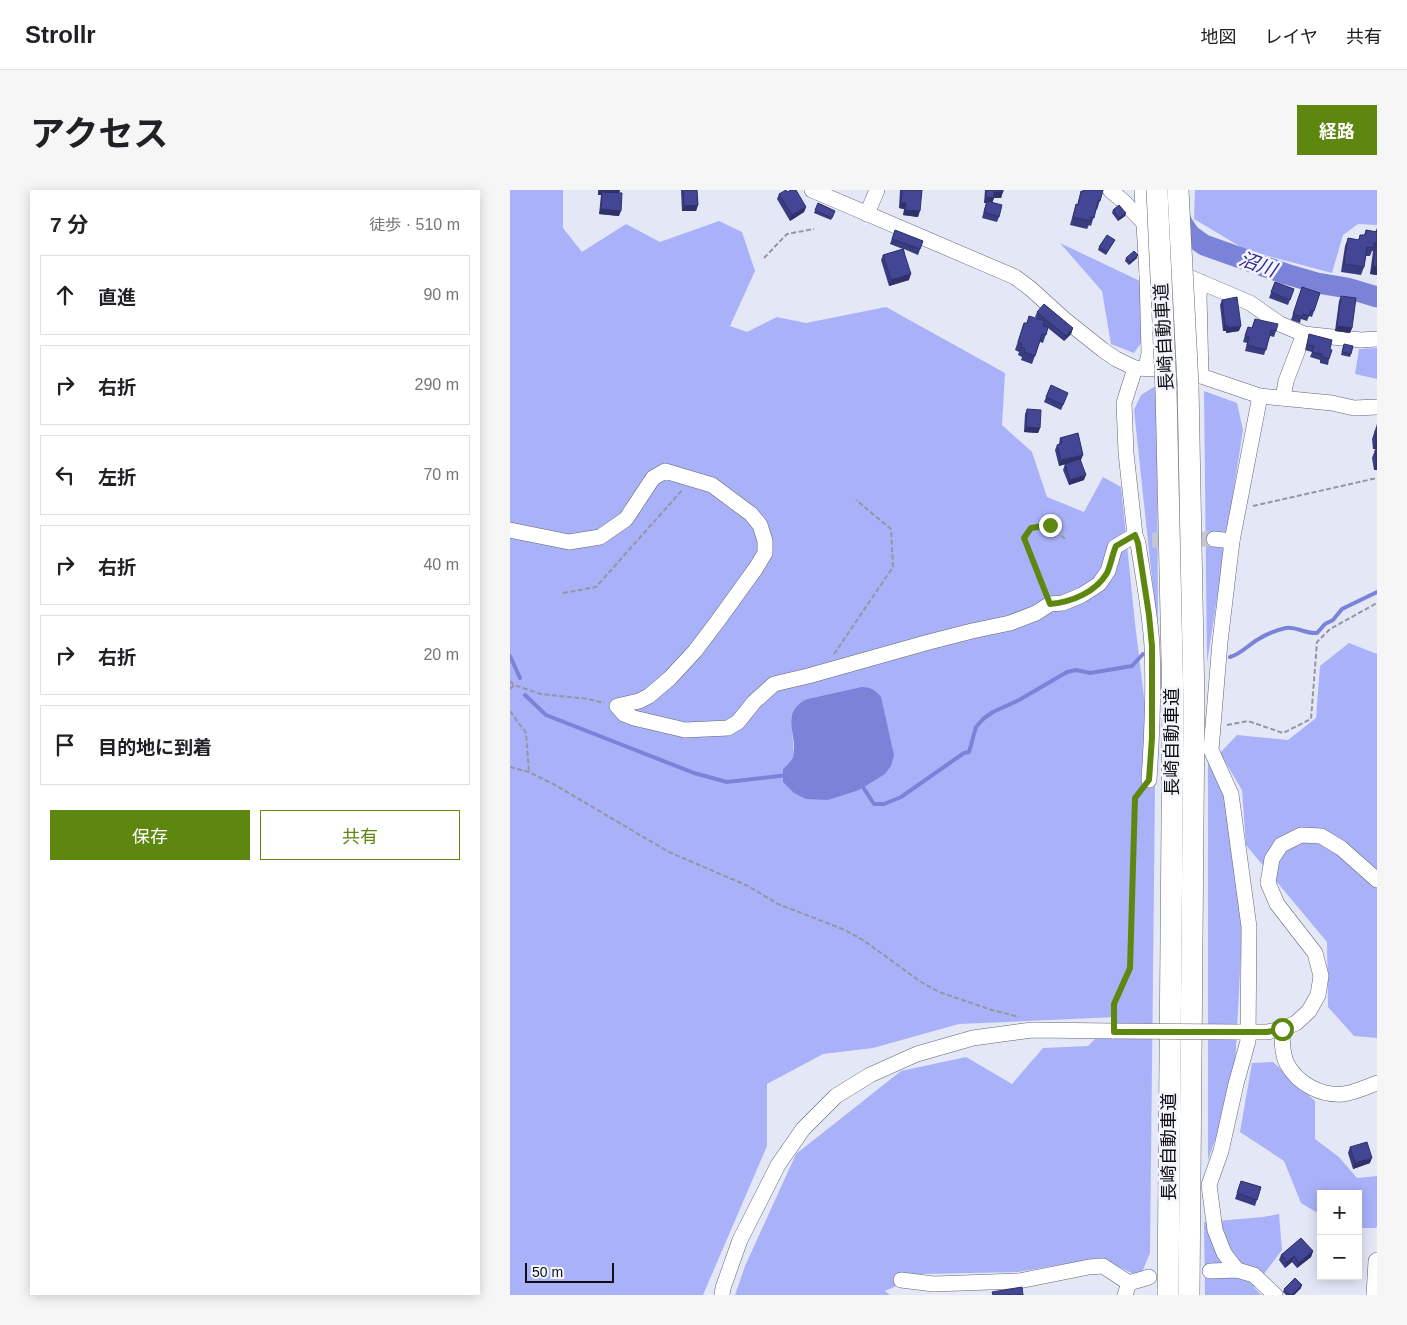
<!DOCTYPE html>
<html lang="ja">
<head>
<meta charset="utf-8">
<style>
  body { margin:0; font-family:Helvetica,"Noto Sans JP",sans-serif; background:#f6f6f6; color:#202124 }
  .controls { position:absolute; right:15px; bottom:15px; display:grid; overflow:hidden; border-radius:0px; box-shadow:0 2px 12px #0003 }
  .controls button { width:45px; height:45px; display:grid; place-items:center; padding:0; border:0; border-bottom:1px solid #e0e0e0; background:#fff; color:#202124; font:25px sans-serif }
  .scale { position:absolute; left:15px; bottom:12px; width:89px; box-sizing:border-box; padding-left:5px; border:2px solid #0e0e13; border-top:0; font-size:14px; line-height:18px; white-space:nowrap; color:#0e0e13; -webkit-text-stroke:4px #f3f5fe; paint-order:stroke }
  .stop { position:absolute; width:15px; height:15px; margin:-11px; border:4px solid #5e8710; border-radius:50%; background:#fff }
  .stop.end { background:#5e8710; border-color:#fff; box-shadow:0 1px 5px #0008 }
  .list { margin:0; padding:0; list-style:none }
  h2 { display:flex; justify-content:space-between; align-items:center; height:65px; margin:0; padding:0 20px; font-size:21px }
  h2 small { font-size:16px; font-weight:400; color:#757577 }
  .list li { display:grid; grid-template-columns:32px 1fr auto; gap:15px; align-items:center; box-sizing:border-box; height:80px; margin:0 10px 10px; padding:0 10px; border:1px solid #e0e0e0; border-radius:0px }
  .list b { display:block; font-size:19px; white-space:nowrap }
  .list em { font-size:16px; font-style:normal; color:#757577 }
  .actions { display:flex; gap:10px; padding:15px 20px }
  .actions a { flex:1; padding:11px 0; border:1px solid #5e8710; border-radius:0px; text-align:center; font-size:18px; color:#5e8710 }
  .actions .main { background:#5e8710; color:#fff }
  .icon { flex:none; width:28px; height:28px; fill:none; stroke:currentColor; stroke-width:2; stroke-linecap:round; stroke-linejoin:round }
  .map { position:relative; flex:none; width:867px; height:1105px; overflow:hidden; border-radius:0px }
  header { display:flex; align-items:center; gap:30px; box-sizing:border-box; height:70px; padding:0 25px; background:#fff; border-bottom:1px solid #e0e0e0 }
  header strong { font-size:24px }
  nav { display:flex; gap:28px; margin-inline-start:auto; font-size:18px }
  .intro { display:flex; align-items:center; justify-content:space-between; box-sizing:border-box; height:120px; padding:0 30px }
  h1 { margin:0; font-size:35px }
  .button { padding:12px 22px; border-radius:0px; background:#5e8710; color:#fff; font-size:18px; font-weight:700 }
  main { display:flex; gap:30px; padding:0 30px }
  aside { flex:1; background:#fff; border-radius:0px; box-shadow:0 2px 12px #0003 }
  .map>svg:first-child { display:block }
  .green { fill:#a9b2f9; fill-rule:evenodd }
  .water { fill:#7b83d9 }
  .lines { fill:none; stroke-linecap:round; stroke-linejoin:round }
  .stream { stroke:#7b83d9; stroke-width:4 }
  .river { stroke:#7b83d9; stroke-width:21 }
  .minor-tunnel { stroke:#c4c6d4; stroke-width:15; stroke-dasharray:15 8; stroke-linecap:butt }
  .minor-casing { stroke:#626572; stroke-width:16 }
  .highway-casing { stroke:#626572; stroke-width:22 }
  .path { stroke:#9496a1; stroke-width:2; stroke-dasharray:5 2.5; stroke-linecap:butt }
  .minor { stroke:#fff; stroke-width:15 }
  .highway { stroke:#fff; stroke-width:21 }
  .minor-bridge-casing { stroke:#626572; stroke-width:16; stroke-linecap:butt }
  .highway-bridge-casing { stroke:#626572; stroke-width:22; stroke-linecap:butt }
  .minor-bridge { stroke:#fff; stroke-width:15 }
  .highway-bridge { stroke:#fff; stroke-width:21 }
  .wall { fill:#3a3c80 }
  .shaded-wall { fill:#2f3168 }
  .building { fill:#434695; stroke:#2f3168 }
  .route { stroke:#5e8710; stroke-width:6 }
  .labels { text-anchor:middle; stroke-width:5; stroke-linejoin:round; paint-order:stroke }
  .street-label { font-size:18px; fill:#0e0e13; stroke:#f3f5fe }
  .water-label { font-size:19px; font-style:italic; fill:#2f278b; stroke:#f3f5fe }
</style>
</head>
<body>
<header>
<strong>Strollr</strong>
<nav><a>地図</a><a>レイヤ</a><a>共有</a></nav>
</header>
<div class="intro"><h1>アクセス</h1><a class="button">経路</a></div>
<main>
<aside>
<h2>7 分<small>徒歩 · 510 m</small></h2>
<ul class="list">
<li><svg class="icon" aria-label="ahead" viewBox="0 0 24 24"><path d="M12 20V5M6 11l6-6 6 6"/></svg><div><b>直進</b></div><em>90 m</em></li>
<li><svg class="icon" aria-label="right" viewBox="0 0 24 24"><path d="M7 20v-9h11M14 6l5 5-5 5"/></svg><div><b>右折</b></div><em>290 m</em></li>
<li><svg class="icon" aria-label="left" viewBox="0 0 24 24"><path d="M17 20v-9H6M10 6l-5 5 5 5"/></svg><div><b>左折</b></div><em>70 m</em></li>
<li><svg class="icon" aria-label="right" viewBox="0 0 24 24"><path d="M7 20v-9h11M14 6l5 5-5 5"/></svg><div><b>右折</b></div><em>40 m</em></li>
<li><svg class="icon" aria-label="right" viewBox="0 0 24 24"><path d="M7 20v-9h11M14 6l5 5-5 5"/></svg><div><b>右折</b></div><em>20 m</em></li>
<li><svg class="icon" aria-label="arrive" viewBox="0 0 24 24"><path d="M6 21V4h12l-3 4 3 4H6"/></svg><div><b>目的地に到着</b></div></li>
</ul>
<div class="actions"><a class="main">保存</a><a>共有</a></div>
</aside>
<div class="map">
<svg width="867" height="1105" viewBox="0 0 867 1105">
  <rect width="100%" height="100%" fill="#e4e7f6"/>
  <g class="green">
    <path d="M 0,0 L 53,0 L 53,38 L 72,62 L 116,34 L 150,52 L 209,31 L 232,42 L 245,81 L 220,136 L 237,142 L 267,127 L 296,133 L 376,117 L 495,183 L 492,235 L 522,262 L 537,307 L 574,322 L 593,287 L 611,297 L 625,433 L 645,597 L 640,1063 L 630,1087 L 590,1068 L 508,1082 L 413,1084 L 375,1101 L 380,1105 L 225,1105 L 235,1076 L 286,964 L 391,881 L 456,867 L 502,894 L 533,858 L 578,856 L 607,827 L 449,834 L 363,858 L 313,864 L 257,894 L 257,956 L 193,1105 L 0,1105 ZM 351,497 L 352,597 L 349,600 L 273,584 L 273,580 L 281,572 L 284,564 L 281,527 L 297,509 Z"/>
    <polygon points="685,0 867,0 867,35 848,34 833,45 822,83 736,60 684,29"/>
    <polygon points="550,53 630,91 633,150 624,163 601,154 592,101"/>
    <polygon points="867,158 867,189 845,184 849,159"/>
    <polygon points="647,195 648,445 624,220 631,205"/>
    <polygon points="694,201 727,213 733,240 697,473"/>
    <polygon points="839,453 867,464 867,848 844,846 818,817 817,752 736,655 732,600 710,563 727,545 778,550 806,528 810,476"/>
    <polygon points="698,571 718,614 732,744 724,896 698,970"/>
    <polygon points="763,872 805,911 805,949 829,967 847,988 867,986 867,1037 865,1038 848,1038 848,1004 811,1004 811,1025 791,1013 774,971 730,942 742,873"/>
    <polygon points="769,1024 772,1060 744,1097 751,1105 695,1105 694,1032 753,1027"/>
  </g>
  <path class="water" d="M 351,497 C 361,497 365,500 371,507 L 384,565 L 381,576 L 375,584 L 349,600 L 318,610 L 296,609 L 284,603 L 273,592 L 273,579 C 277,575 281,572 283,567 C 289,545 268,524 297,509 Z"/>
  <g class="lines">
    <g class="stream">
      <polyline points="0,466 10,488"/>
      <path d="M 720,467 C 731,464 737,456 747,450 C 755,445 766,440 776,438 C 785,436 796,444 807,443 L 815,434 L 823,430 L 832,419 L 867,402"/>
      <polyline points="15,505 36,525 184,583 217,592 278,585"/>
      <polyline points="351,594 364,614 374,614 391,607 454,563 459,562 466,537 473,529 483,522 509,510 557,482 566,480 580,483 622,476 633,464"/>
    </g>
    <polyline class="river" points="667,21 672,33 680,45 694,55 776,84 807,93 837,98 867,107"/>
    <polyline class="minor-tunnel" points="642,350 704,349"/>
    <defs>
      <g id="minor">
        <polyline points="302,0 505,87 521,99 554,129 593,160 606,169 625,178 646,179 691,186 750,206 822,213 844,218 867,217"/>
        <polyline points="600,0 613,11 634,33"/>
        <polyline points="632,0 637,84 639,163 636,178"/>
        <polyline points="357,24 367,0"/>
        <polyline points="637,84 679,87 740,113 770,134 794,144 851,150 867,149"/>
        <path d="M 625,178 L 614,213 L 616,263 L 625,345 L 628,353 C 633,387 640,421 642,456 C 644,500 642,545 639,590"/>
        <polyline points="691,186 689,105 691,92"/>
        <polyline points="773,208 776,191 794,144"/>
        <polyline points="0,340 59,352 90,347 116,329 143,288 155,281 202,295 241,324 250,335 255,351 255,363 246,378 207,432 185,461 160,488 139,506 129,511 107,516 114,524 124,528 175,540 218,538 228,532 244,512 264,494 298,486 419,452 462,441 500,433 526,423 540,414 553,413 572,405 589,394 598,381 605,357 625,345"/>
        <polyline points="704,349 722,351"/>
        <path d="M 772,839 C 772,850 772,864 777,874 C 788,894 811,906 833,904 C 844,903 856,897 867,893"/>
        <polyline points="728,842 757,842 772,839 786,833 799,821 808,805 811,786 805,763 767,714 758,693 762,669 771,655 791,645 811,646 831,658 867,690"/>
        <polyline points="727,1080 714,1063 705,1040 699,995 711,961 726,894 738,851 739,737 721,604 701,560 710,452 722,351 750,206"/>
        <polyline points="700,1081 727,1080 744,1085 765,1105"/>
        <polyline points="391,1090 424,1094 509,1091 579,1077 593,1076 619,1093"/>
        <polyline points="212,1105 213,1098 230,1050 268,975 293,939 326,906 360,885 407,864 463,848 522,840 604,841"/>
        <polyline points="615,1105 619,1093 639,1087"/>
        <polyline points="864,1105 866,1071 867,1070"/>
      </g>
      <g id="highway">
        <polyline points="678,195 684,515 679,1105"/>
        <polyline points="656,199 663,515 658,1105"/>
      </g>
    </defs>
    <use href="#minor" class="minor-casing"/>
    <use href="#highway" class="highway-casing"/>
    <g class="path">
      <polyline points="254,68 277,44 304,39"/>
      <polyline points="743,316 867,288"/>
      <polyline points="536,402 514,349 521,338 540,335 555,349"/>
      <polyline points="53,403 86,397 173,299"/>
      <polyline points="324,464 383,377 381,339 346,310"/>
      <polyline points="0,491 4,495"/>
      <polyline points="0,499 4,495 31,504 78,509 94,513"/>
      <polyline points="0,521 16,543 19,582"/>
      <polyline points="717,535 738,531 773,543 801,529 807,452 820,439 867,413"/>
      <polyline points="0,577 19,582 45,595 159,662 238,696 268,714 335,740 353,750 411,792 429,802 482,820 509,827"/>
      <polyline points="604,827 604,814 620,778 625,608 632,599"/>
    </g>
    <use href="#minor" class="minor"/>
    <use href="#highway" class="highway"/>
    <defs>
      <polyline id="minor-bridge" points="604,841 728,842"/>
      <g id="highway-bridge">
        <polyline points="647,0 656,199"/>
        <polyline points="668,0 678,195"/>
      </g>
    </defs>
    <use href="#minor-bridge" class="minor-bridge-casing"/>
    <use href="#highway-bridge" class="highway-bridge-casing"/>
    <use href="#minor-bridge" class="minor-bridge"/>
    <use href="#highway-bridge" class="highway-bridge"/>
  </g>
  <g class="wall">
    <polygon points="88,0 110,0 109,3 109,26 89,24 91,5 88,5"/>
    <polygon points="171,0 187,0 188,15 186,21 172,21"/>
    <polygon points="390,0 412,0 408,27 393,25 394,19 389,18"/>
    <polygon points="475,0 493,0 491,8 484,8 482,13 489,27 487,32 472,28 476,13 474,13"/>
    <polygon points="573,0 593,0 587,20 586,19 581,36 579,35 577,39 560,35 566,14 567,15 571,1 572,1"/>
    <polygon points="277,2 296,17 294,22 280,31 267,9 269,4"/>
    <polygon points="308,13 325,21 321,30 304,23"/>
    <polygon points="603,20 616,23 615,26 608,31 602,23"/>
    <polygon points="867,38 867,85 860,84 863,61 862,61 860,66 856,66 854,77 851,85 831,82 835,56 838,48 848,50 850,45 854,45 856,40 865,42"/>
    <polygon points="385,40 413,51 408,65 394,59 399,90 379,96 371,70 373,65 393,59 380,54"/>
    <polygon points="605,50 596,65 588,60 589,57"/>
    <polygon points="616,68 627,68 619,75 615,71"/>
    <polygon points="765,92 784,99 778,115 759,108"/>
    <polygon points="792,97 810,103 802,127 799,126 797,131 791,129 790,133 781,130"/>
    <polygon points="831,106 842,138 840,143 825,141 829,111"/>
    <polygon points="712,110 729,141 716,143 716,141 713,141 710,115"/>
    <polygon points="527,122 563,138 561,144 554,151 538,138 533,153 530,152 522,174 511,170 512,167 508,165 509,162 505,160 514,133 516,133 528,129 525,127"/>
    <polygon points="745,129 766,141 764,147 760,146 754,165 735,161 737,153 733,152 736,142 738,137 742,138"/>
    <polygon points="799,144 820,159 819,169 818,175 810,173 810,170 800,167 802,162 795,160"/>
    <polygon points="834,154 841,164 840,167 831,165"/>
    <polygon points="541,195 556,208 551,220 534,212"/>
    <polygon points="517,219 530,238 528,243 514,242 515,224"/>
    <polygon points="867,234 867,259 863,259 862,249"/>
    <polygon points="550,248 571,270 571,271 574,290 559,295 553,280 555,274 549,276 545,260 547,255 549,254"/>
    <polygon points="867,259 867,280 864,280 862,268 865,260"/>
    <polygon points="840,957 860,973 843,979 838,963"/>
    <polygon points="731,991 751,997 745,1016 725,1009"/>
    <polygon points="811,1059 811,1069 807,1067"/>
    <polygon points="803,1061 801,1067 787,1078 782,1072 775,1078 769,1070 771,1065"/>
    <polygon points="791,1098 784,1105 776,1105 773,1102 774,1099"/>
  </g>
  <g class="shaded-wall">
    <polygon points="90,0 110,0 107,7 92,2 91,5 88,5"/>
    <polygon points="484,2 493,2 491,8 482,8"/>
    <polygon points="476,7 484,8 482,13 474,13"/>
    <polygon points="391,13 396,13 394,19 389,18"/>
    <polygon points="188,15 186,21 172,21 174,16"/>
    <polygon points="296,17 294,22 280,31 282,25"/>
    <polygon points="91,19 111,21 109,26 89,24"/>
    <polygon points="395,20 410,21 408,27 393,25"/>
    <polygon points="616,23 615,26 608,31 609,28"/>
    <polygon points="628,65 627,68 619,75 620,72"/>
    <polygon points="863,76 867,77 867,85 860,84"/>
    <polygon points="401,84 399,90 379,96 381,90"/>
    <polygon points="715,136 718,136 716,141 713,141"/>
    <polygon points="731,136 729,141 716,143 718,138"/>
    <polygon points="827,136 842,138 840,143 825,141"/>
    <polygon points="563,138 561,144 554,151 556,146"/>
    <polygon points="516,237 530,238 528,243 514,242"/>
    <polygon points="866,251 867,251 867,259 863,259"/>
    <polygon points="573,265 571,270 549,276 551,270"/>
    <polygon points="867,272 867,280 864,280"/>
    <polygon points="576,285 574,290 559,295 560,290"/>
    <polygon points="862,968 860,973 843,979 845,973"/>
    <polygon points="803,1061 801,1067 787,1078 789,1073"/>
    <polygon points="784,1066 782,1072 775,1078 777,1072"/>
    <polygon points="792,1095 791,1098 784,1105 782,1105"/>
  </g>
  <g class="building">
    <polygon points="173,0 187,0 188,15 174,16"/>
    <polygon points="276,0 277,2 281,0 286,0 296,17 282,25 269,4"/>
    <polygon points="392,0 412,0 410,21 395,20 396,13 391,13"/>
    <polygon points="476,0 493,0 493,2 484,2 484,8 476,7"/>
    <polygon points="574,0 593,0 590,11 588,11 584,28 581,27 580,31 563,27 566,14 568,15 571,1 573,2"/>
    <polygon points="92,2 112,3 111,21 91,19"/>
    <polygon points="477,11 492,15 489,27 474,22"/>
    <polygon points="308,13 325,21 322,28 305,20"/>
    <polygon points="609,15 616,23 609,28 603,20"/>
    <polygon points="385,40 413,51 410,59 382,49"/>
    <polygon points="856,40 867,42 867,40 867,77 863,76 866,53 864,53 863,58 857,57 854,77 834,74 838,48 849,50 850,45 855,45"/>
    <polygon points="597,45 605,50 597,62 589,57"/>
    <polygon points="393,59 401,84 381,90 373,65"/>
    <polygon points="624,61 628,65 620,72 616,68"/>
    <polygon points="765,92 784,99 780,110 761,102"/>
    <polygon points="792,97 810,103 804,121 801,120 799,126 793,124 792,127 783,124"/>
    <polygon points="831,106 846,108 842,138 827,136"/>
    <polygon points="727,107 731,136 718,138 718,136 715,136 712,110"/>
    <polygon points="534,114 563,138 556,146 527,122"/>
    <polygon points="519,126 535,131 533,136 538,137 536,145 532,144 525,166 514,162 515,159 511,157 512,154 508,152 514,133 517,133"/>
    <polygon points="745,129 768,134 766,141 761,140 756,160 737,155 739,147 735,146 738,137 742,138"/>
    <polygon points="799,144 822,150 820,159 822,160 819,169 812,167 812,164 802,162 804,156 797,155"/>
    <polygon points="834,154 843,156 841,164 832,162"/>
    <polygon points="541,195 558,203 553,215 536,207"/>
    <polygon points="517,219 531,220 530,238 516,237"/>
    <polygon points="867,240 867,251 866,251 865,241"/>
    <polygon points="568,243 573,265 551,270 547,255 552,253 550,248"/>
    <polygon points="867,259 867,272 865,260"/>
    <polygon points="570,269 576,285 560,290 555,274"/>
    <polygon points="857,952 862,968 845,973 840,957"/>
    <polygon points="731,991 751,997 747,1010 727,1003"/>
    <polygon points="791,1048 803,1061 789,1073 784,1066 777,1072 771,1065"/>
    <polygon points="785,1088 792,1095 782,1105 780,1105 774,1099"/>
    <polygon points="512,1097 513,1105 483,1105 482,1102"/>
  </g>
  <g class="lines">
    <path class="route" d="M 540,335 L 521,338 L 514,348 L 540,414 C 562,412 586,402 597,383 C 601,375 602,365 606,356 L 625,345 L 628,353 L 639,425 L 642,456 L 642,548 L 639,590 L 625,608 L 620,778 L 604,814 L 604,842 L 757,842 L 772,839"/>
  </g>
  <g class="labels">
    <g class="street-label">
      <text transform="translate(654 147) rotate(-93)" y="6">長崎自動車道</text>
      <text transform="translate(662 552) rotate(-90)" y="6">長崎自動車道</text>
      <text transform="translate(659 957) rotate(-90)" y="6">長崎自動車道</text>
    </g>
    <g class="water-label">
      <text transform="translate(748 74) rotate(20)" y="7">沼川</text>
    </g>
  </g>
</svg>
<div class="controls">
<button>+</button>
<button>−</button>
</div>
<div class="scale">50 m</div>
<div class="stop" style="left:772px;top:839px"></div>
<div class="stop end" style="left:540px;top:335px"></div>
</div>
</main>
</body>
</html>
